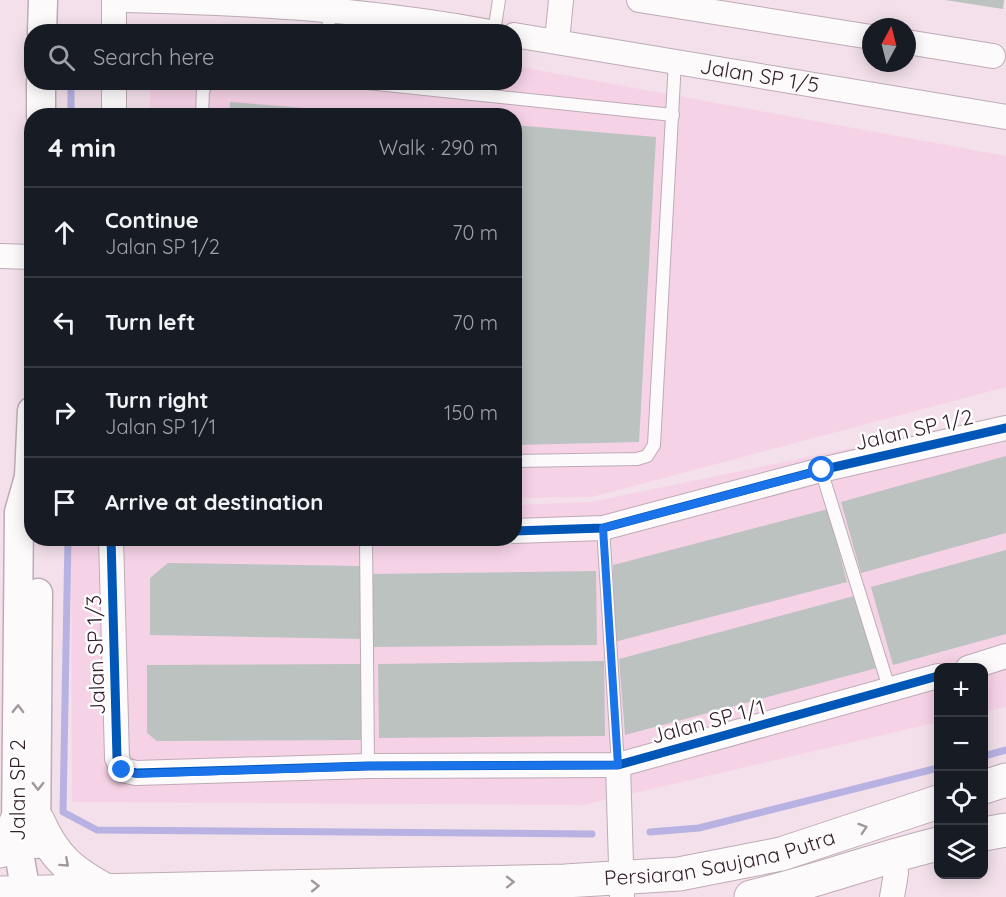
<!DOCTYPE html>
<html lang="en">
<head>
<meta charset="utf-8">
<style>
  body { margin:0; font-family:Quicksand,sans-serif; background:#20242c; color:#f1f3f6 }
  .controls { position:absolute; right:18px; bottom:18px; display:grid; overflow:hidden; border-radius:12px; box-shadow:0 3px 15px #0003 }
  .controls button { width:54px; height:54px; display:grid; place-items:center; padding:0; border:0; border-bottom:2px solid #363941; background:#171b24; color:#f1f3f6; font:30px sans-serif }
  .compass { position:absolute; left:862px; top:18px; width:54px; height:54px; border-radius:50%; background:#171b24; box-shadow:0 3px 15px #0003; rotate:7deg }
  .stop { position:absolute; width:18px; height:18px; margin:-14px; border:4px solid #1a73e8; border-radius:50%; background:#fff }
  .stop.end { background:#1a73e8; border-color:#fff; box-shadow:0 2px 6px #0008 }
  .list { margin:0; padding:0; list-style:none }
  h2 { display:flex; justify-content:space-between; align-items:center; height:78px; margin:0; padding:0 24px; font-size:26px }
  h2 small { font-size:20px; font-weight:400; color:#9ea1a6 }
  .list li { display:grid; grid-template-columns:39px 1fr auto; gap:18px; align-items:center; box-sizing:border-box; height:90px; padding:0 24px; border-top:2px solid #363941 }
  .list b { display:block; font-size:22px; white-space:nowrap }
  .list p { margin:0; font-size:20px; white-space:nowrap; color:#9ea1a6 }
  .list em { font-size:20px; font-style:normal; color:#9ea1a6 }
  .icon { flex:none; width:33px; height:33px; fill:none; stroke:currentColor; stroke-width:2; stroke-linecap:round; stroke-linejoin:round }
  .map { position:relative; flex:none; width:1006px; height:897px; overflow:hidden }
  .search { position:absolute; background:#171b24; box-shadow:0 3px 15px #0003; left:24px; top:24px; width:498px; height:66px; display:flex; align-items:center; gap:15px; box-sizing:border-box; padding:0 21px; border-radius:24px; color:#9ea1a6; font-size:22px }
  .panel { position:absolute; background:#171b24; box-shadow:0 3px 15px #0003; left:24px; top:108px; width:498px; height:438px; border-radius:24px }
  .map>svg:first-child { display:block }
  .built { fill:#f6d2e6 }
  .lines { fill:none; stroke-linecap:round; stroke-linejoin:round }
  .stream { stroke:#b8b2e2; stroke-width:7 }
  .building { fill:#bbc2c0 }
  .service-casing { stroke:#bdabb5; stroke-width:14 }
  .minor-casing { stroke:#bdabb5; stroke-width:26 }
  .tertiary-casing { stroke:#bdabb5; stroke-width:31 }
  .secondary-casing { stroke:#bdabb5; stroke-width:35 }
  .service { stroke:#fdfafc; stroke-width:12 }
  .minor { stroke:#fdfafc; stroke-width:24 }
  .tertiary { stroke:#fdfafc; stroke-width:28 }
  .secondary { stroke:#fdfafc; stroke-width:33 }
  .cycleway-casing { stroke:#fff; stroke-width:13 }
  .cycleway { stroke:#0057b8; stroke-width:9 }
  .oneway { stroke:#a3979e }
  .route { stroke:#1a73e8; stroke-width:8 }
  .labels { text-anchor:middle; stroke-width:5; stroke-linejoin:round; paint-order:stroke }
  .street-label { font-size:21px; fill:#341f2b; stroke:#fff }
</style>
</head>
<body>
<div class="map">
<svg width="1006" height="897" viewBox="0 0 1006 897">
  <rect width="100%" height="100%" fill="#f3e0ea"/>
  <g class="built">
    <polygon points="515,66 1006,156 1006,387 592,497 515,498 514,116 150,116 150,83 514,82"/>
    <polygon points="1006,416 1006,707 984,712 984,668 938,668 938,722 583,805 72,802 71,539 514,538 515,505 591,502"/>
  </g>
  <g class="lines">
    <g class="stream">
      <polyline points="71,116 71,82"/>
      <polyline points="68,538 63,812 97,830 592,834"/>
      <polyline points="984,756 1006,750"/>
      <polyline points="650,832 699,828 938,768"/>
    </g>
  </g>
  <g class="building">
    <polygon points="945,0 1004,0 1003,9"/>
    <polygon points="230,102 378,114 378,116 229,116"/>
    <polygon points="514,125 656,137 639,442 514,445"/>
    <polygon points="1006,456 1006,533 861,573 841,502"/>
    <polygon points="828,509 847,582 614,642 613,565"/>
    <polygon points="1006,550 1006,634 893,665 871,587"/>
    <polygon points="168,563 364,566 363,639 150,635 150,578"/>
    <polygon points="596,571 597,645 371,647 370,574"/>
    <polygon points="858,595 877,668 625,735 619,659"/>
    <polygon points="604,661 605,736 379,738 378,664"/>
    <polygon points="361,664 362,740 157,741 147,733 147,665"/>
  </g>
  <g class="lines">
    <defs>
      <g id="service">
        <polyline points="328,32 330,8"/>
        <polyline points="494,32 499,0"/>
        <polyline points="358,82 673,115"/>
        <polyline points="202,116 203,90 209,82"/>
        <polyline points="514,461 637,459 647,456 654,445 675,61"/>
        <polyline points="821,470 890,691"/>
        <polyline points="603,528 618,765"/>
        <polyline points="366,538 368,766"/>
      </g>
      <g id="minor">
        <polyline points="114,0 114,32"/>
        <path d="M 125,0 C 251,3 366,9 490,32"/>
        <polyline points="639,0 871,37"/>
        <path id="s1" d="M 514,35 L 1006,117"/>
        <polyline points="557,41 561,0"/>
        <polyline points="907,42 993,56"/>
        <polyline points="114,82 114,116"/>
        <polyline points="0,256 32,257"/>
        <polyline points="514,531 603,528 821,470 1006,428"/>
        <polyline points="111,538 117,758 122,770 136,773 368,766 618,765 938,676"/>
        <polyline points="968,668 1006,656"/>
        <polyline points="618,765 622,897"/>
        <polyline points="892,897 896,873 893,855"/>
      </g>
      <g id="tertiary">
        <polyline points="42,32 43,0"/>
        <polyline points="41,116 41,82"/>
        <polyline points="29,477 32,411"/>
        <polyline points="36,844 38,593"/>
        <polyline points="26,893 16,836 19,512 29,477 32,486"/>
      </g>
      <g id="secondary">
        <polyline points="984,787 1006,780"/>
        <path d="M 38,821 C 54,858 72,872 107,891"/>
        <polyline points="984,834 1006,830"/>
        <polyline points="0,851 12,835 16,822"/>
        <path id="s2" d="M 0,893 L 565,881 L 679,874 L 781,854 L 938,802"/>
        <path d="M 751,897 C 815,882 875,859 938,844"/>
      </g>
    </defs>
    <use href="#service" class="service-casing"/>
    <use href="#minor" class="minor-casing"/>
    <use href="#tertiary" class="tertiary-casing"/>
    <use href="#secondary" class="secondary-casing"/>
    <use href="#service" class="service"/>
    <use href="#minor" class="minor"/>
    <use href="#tertiary" class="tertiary"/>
    <use href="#secondary" class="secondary"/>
    <defs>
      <g id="cycleway">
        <polyline points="514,531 603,528 821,470 1006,428"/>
        <polyline points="111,538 117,758 122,770 136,773 368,766 618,765 938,676"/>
      </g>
    </defs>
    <use href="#cycleway" class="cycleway-casing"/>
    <use href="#cycleway" class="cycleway"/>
  </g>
  <defs><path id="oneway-chevron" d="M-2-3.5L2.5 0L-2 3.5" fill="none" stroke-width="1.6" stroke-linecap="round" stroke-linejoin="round" transform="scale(1.5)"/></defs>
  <g class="oneway">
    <use href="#oneway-chevron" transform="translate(18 709) rotate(-89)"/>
    <use href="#oneway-chevron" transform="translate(38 786) rotate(90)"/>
    <use href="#oneway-chevron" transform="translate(863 828) rotate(-18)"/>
    <use href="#oneway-chevron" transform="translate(65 863) rotate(42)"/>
    <use href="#oneway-chevron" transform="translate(510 882) rotate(-1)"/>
    <use href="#oneway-chevron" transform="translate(315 886) rotate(-1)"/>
  </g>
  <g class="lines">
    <polyline class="route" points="122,770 136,774 368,766 618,765 603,528 822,470"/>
  </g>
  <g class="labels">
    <g class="street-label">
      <text dy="7" stroke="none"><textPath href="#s1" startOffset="249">Jalan SP 1/5</textPath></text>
      <text transform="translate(914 430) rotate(-13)" y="7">Jalan SP 1/2</text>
      <text transform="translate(96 655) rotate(-92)" y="7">Jalan SP 1/3</text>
      <text transform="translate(708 722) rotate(-15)" y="7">Jalan SP 1/1</text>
      <text transform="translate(18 790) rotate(-90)" y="7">Jalan SP 2</text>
      <text dy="7" stroke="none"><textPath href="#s2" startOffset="722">Persiaran Saujana Putra</textPath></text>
    </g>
  </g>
</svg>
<div class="controls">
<button>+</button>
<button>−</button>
<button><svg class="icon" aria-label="locate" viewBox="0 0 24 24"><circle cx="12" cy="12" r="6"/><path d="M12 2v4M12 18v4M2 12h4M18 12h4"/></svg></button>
<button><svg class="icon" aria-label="layers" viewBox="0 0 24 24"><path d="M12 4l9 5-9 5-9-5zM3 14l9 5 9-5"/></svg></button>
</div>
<svg class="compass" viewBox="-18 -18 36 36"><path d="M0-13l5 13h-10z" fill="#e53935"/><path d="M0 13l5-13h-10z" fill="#9ea1a6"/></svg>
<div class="stop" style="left:822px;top:470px"></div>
<div class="stop end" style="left:122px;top:770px"></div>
<div class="search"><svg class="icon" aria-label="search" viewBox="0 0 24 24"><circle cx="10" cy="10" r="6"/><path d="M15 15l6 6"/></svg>Search here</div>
<section class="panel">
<h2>4 min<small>Walk · 290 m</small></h2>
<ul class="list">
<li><svg class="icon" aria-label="ahead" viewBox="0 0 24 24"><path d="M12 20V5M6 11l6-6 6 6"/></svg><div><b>Continue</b><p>Jalan SP 1/2</p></div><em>70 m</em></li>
<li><svg class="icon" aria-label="left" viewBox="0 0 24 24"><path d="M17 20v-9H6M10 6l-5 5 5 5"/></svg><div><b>Turn left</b></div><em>70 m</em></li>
<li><svg class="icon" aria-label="right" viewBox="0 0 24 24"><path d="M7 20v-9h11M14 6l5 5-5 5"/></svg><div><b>Turn right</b><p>Jalan SP 1/1</p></div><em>150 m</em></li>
<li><svg class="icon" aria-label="arrive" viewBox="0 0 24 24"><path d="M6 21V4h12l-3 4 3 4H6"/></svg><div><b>Arrive at destination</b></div></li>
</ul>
</section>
</div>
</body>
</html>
